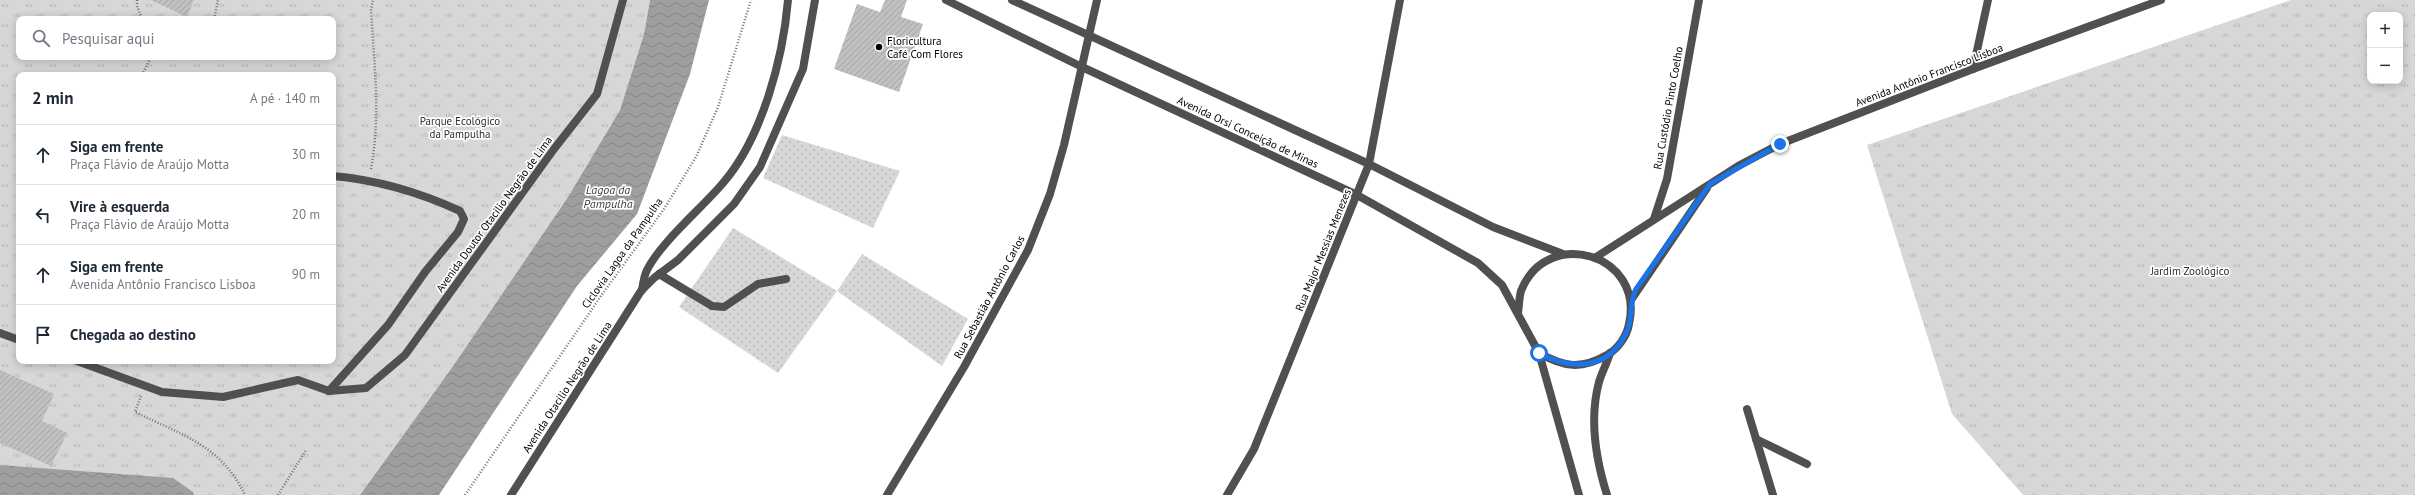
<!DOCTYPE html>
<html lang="pt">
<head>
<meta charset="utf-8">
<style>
  body { margin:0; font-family:"PT Sans",sans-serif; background:#f6f6f7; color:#1f2937 }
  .controls { position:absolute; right:12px; top:12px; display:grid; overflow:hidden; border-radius:8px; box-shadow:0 2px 10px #0003 }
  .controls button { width:36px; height:36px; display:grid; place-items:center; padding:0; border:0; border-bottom:1px solid #e0e1e3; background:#fff; color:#1f2937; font:20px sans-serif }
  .stop { position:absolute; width:12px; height:12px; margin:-9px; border:3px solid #1a73e8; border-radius:50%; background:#fff }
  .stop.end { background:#1a73e8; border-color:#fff; box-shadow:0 1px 4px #0008 }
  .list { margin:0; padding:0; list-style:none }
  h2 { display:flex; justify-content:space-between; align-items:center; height:52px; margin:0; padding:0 16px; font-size:17px }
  h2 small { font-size:13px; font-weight:400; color:#747a83 }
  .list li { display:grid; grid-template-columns:26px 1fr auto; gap:12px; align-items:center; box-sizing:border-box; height:60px; padding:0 16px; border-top:1px solid #e0e1e3 }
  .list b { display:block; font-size:15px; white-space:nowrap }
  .list p { margin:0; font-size:13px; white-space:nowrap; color:#747a83 }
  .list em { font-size:13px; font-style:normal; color:#747a83 }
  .icon { flex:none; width:22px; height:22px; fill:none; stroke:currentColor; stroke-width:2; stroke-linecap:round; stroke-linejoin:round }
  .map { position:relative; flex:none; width:2415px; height:495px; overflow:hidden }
  .search { position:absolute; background:#fff; box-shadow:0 2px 10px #0003; left:16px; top:16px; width:320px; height:44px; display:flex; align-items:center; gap:10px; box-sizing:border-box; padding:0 14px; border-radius:8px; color:#747a83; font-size:15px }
  .panel { position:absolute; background:#fff; box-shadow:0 2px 10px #0003; left:16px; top:72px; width:320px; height:292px; border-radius:8px }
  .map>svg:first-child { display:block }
  .grass { fill:url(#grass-dots) }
  .park { fill:url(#park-tufts); fill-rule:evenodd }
  .water { fill:url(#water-waves) }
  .building { fill:url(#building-hatch) }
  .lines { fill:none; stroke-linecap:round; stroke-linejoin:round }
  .path { stroke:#727272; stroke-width:2.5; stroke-dasharray:1 2; stroke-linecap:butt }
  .service { stroke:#505050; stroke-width:8 }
  .minor { stroke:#505050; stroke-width:8 }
  .tertiary { stroke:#505050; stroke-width:8 }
  .route { stroke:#1a73e8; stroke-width:5 }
  .poi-dot { fill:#000; stroke:#fff; stroke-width:1.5 }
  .labels { text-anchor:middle; stroke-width:3.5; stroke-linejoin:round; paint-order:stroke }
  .poi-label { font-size:11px; fill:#000; stroke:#fff; text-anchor:start }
  .street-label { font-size:11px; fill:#000; stroke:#fff }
  .park-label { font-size:11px; fill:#2e2e2e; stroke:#fff }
  .water-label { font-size:12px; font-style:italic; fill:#3f3f3f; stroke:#fff }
</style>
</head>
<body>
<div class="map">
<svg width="2415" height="495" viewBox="0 0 2415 495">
  <defs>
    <pattern id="grass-dots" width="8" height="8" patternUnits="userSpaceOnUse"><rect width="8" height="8" fill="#d7d7d7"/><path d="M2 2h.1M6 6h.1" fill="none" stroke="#b7b7b7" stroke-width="1.8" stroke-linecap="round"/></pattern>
    <pattern id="park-tufts" width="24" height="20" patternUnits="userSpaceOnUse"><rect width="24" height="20" fill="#d7d7d7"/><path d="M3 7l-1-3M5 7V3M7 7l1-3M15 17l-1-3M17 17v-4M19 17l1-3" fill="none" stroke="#b7b7b7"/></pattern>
    <pattern id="water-waves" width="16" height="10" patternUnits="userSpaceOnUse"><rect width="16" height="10" fill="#9e9e9e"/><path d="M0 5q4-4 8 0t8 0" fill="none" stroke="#868686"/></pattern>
    <pattern id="building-hatch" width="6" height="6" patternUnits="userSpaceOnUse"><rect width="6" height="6" fill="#c0c0c0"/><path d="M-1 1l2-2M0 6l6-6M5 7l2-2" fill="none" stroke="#a3a3a3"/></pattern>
  </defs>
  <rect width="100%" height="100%" fill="#fff"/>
  <g class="grass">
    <polygon points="782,135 900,171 873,228 763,178"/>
    <polygon points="733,228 837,291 862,254 968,319 942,366 837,291 778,373 679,307"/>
  </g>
  <g class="park">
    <path d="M 0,0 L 650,0 L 644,34 L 620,110 L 568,197 L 451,369 L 360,495 L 0,495 ZM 19,19 L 333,19 L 333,57 L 19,57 ZM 19,75 L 333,75 L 333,361 L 19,361 Z"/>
    <path d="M 2291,0 L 2415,0 L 2415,495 L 2023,495 L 1952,414 L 1867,145 ZM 2370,15 L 2400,15 L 2400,81 L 2370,81 Z"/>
  </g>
  <g class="water">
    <polygon points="650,0 709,0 690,74 637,214 577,286 439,495 360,495 451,369 568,197 620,110 644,34"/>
    <polygon points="0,465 173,478 193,492 194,495 0,495"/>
  </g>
  <g class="building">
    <polygon points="151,0 194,0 187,17"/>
    <polygon points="885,0 907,0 901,17 923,24 899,92 834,69 857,4 880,12"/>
    <polygon points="0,370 54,394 42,421 67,433 51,466 0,443"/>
  </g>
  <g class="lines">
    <g class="path">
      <polyline points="137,0 137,6 142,19"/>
      <polyline points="214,19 218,0"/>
      <polyline points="142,75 151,57"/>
      <path d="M 371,169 C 381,113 374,65 371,9 L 373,0"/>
      <path d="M 141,396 L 135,412 C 182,435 221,445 245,495"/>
      <polyline points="278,495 306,450"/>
      <polyline points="465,495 601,296 664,209 696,157 718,107 751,0"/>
    </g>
    <g class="service">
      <polyline points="659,274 712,306 724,307 758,284 786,279"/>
      <polyline points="0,333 19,340"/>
      <path d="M 77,361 L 162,392 L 223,397 L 298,380 L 329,391 L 388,325 L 425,272 L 458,232 L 464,219 L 460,211 C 419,192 378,180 333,176"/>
      <polyline points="329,391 366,388 405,355 554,149 597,94 623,0"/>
      <polyline points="1747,409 1773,495"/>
      <polyline points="1756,439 1807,464"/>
    </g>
    <g class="minor">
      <polyline points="1973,69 1988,0"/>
      <polyline points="1654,219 1667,179 1699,0"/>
      <polyline points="887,495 964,367 1028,250 1050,194 1064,145 1097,0"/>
      <polyline points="1227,495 1254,449 1369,164 1400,0"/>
    </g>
    <g class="tertiary">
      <polyline points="946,0 1082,67 1357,195 1478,263 1502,285 1539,353 1579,495"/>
      <polyline points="1012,0 1369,164 1493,227 1563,254"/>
      <polyline points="1596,257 1738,166 1780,144 1973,69 2161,0"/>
      <path d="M 642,290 C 643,284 644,276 647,270 C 661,242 702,208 723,183 C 762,138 783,59 788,0"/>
      <polyline points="1631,300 1707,188"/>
      <path d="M 1518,313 C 1519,306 1519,298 1521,291 C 1546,226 1645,253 1629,324 C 1627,336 1618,349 1607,355 C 1581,370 1564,367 1539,353"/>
      <polyline points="511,495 641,291 654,278 678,260 734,204 760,167 803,69 815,0"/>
      <path d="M 1607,495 C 1596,460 1589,419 1599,382 C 1602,372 1607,363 1610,353"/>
    </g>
  </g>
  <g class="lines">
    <path class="route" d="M 1539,353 C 1572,371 1610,370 1627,331 C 1634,316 1628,305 1636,289 L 1710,184 L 1780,144"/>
  </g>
  <circle class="poi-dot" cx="879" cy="47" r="4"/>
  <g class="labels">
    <g class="poi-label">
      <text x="887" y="45">Floricultura<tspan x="887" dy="13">Café Com Flores</tspan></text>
    </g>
    <g class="street-label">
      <text transform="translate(1929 75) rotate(-21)" y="4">Avenida Antônio Francisco Lisboa</text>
      <text transform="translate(1668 108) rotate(-80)" y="4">Rua Custódio Pinto Coelho</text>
      <text transform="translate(1248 132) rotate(25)" y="4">Avenida Orsi Conceição de Minas</text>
      <text transform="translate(494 214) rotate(-54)" y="4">Avenida Doutor Otacilio Negrão de Lima</text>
      <text transform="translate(1323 250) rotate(-68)" y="4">Rua Major Messias Menezes</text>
      <text transform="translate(622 253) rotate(-55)" y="4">Ciclovia Lagoa da Pampulha</text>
      <text transform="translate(989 297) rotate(-62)" y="4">Rua Sebastião Antônio Carlos</text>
      <text transform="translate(567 387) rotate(-57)" y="4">Avenida Otacílio Negrão de Lima</text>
    </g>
    <g class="park-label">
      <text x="460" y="125">Parque Ecológico<tspan x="460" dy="13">da Pampulha</tspan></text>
      <text x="2190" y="275">Jardim Zoológico</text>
    </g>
    <g class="water-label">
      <text x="608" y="194">Lagoa da<tspan x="608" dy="14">Pampulha</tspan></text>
    </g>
  </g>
</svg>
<div class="controls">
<button>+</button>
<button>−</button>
</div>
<div class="stop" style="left:1539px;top:353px"></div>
<div class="stop end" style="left:1780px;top:144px"></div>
<div class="search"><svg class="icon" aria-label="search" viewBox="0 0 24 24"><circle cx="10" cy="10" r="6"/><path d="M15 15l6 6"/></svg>Pesquisar aqui</div>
<section class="panel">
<h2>2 min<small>A pé · 140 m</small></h2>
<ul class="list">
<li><svg class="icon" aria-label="ahead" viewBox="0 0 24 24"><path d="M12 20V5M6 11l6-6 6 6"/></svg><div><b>Siga em frente</b><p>Praça Flávio de Araújo Motta</p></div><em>30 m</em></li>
<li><svg class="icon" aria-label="left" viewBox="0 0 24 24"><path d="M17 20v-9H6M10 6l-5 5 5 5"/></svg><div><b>Vire à esquerda</b><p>Praça Flávio de Araújo Motta</p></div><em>20 m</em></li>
<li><svg class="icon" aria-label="ahead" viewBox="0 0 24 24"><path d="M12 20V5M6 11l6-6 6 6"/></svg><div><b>Siga em frente</b><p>Avenida Antônio Francisco Lisboa</p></div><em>90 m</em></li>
<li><svg class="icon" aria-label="arrive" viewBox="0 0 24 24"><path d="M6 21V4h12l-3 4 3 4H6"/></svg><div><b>Chegada ao destino</b></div></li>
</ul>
</section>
</div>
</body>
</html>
